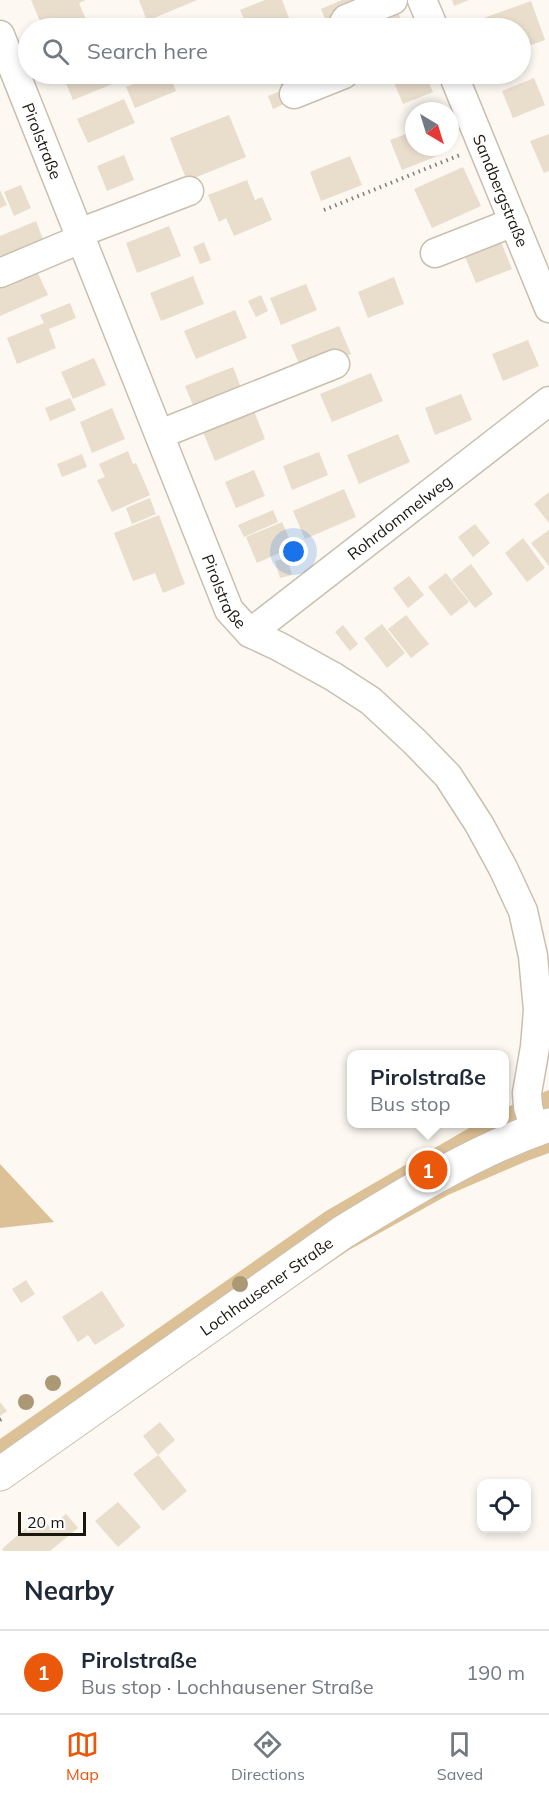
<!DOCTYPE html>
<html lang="en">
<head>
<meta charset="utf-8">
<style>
  body { margin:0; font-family:Mulish,sans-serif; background:#f6f6f7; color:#1f2937 }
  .controls { position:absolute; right:18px; bottom:18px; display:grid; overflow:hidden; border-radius:12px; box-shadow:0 3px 9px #0003 }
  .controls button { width:54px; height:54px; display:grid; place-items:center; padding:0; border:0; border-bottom:2px solid #e0e1e3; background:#fff; color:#1f2937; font:30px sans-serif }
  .compass { position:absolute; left:405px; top:102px; width:54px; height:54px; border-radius:50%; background:#fff; box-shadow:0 3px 9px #0003; rotate:142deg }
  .scale { position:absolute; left:18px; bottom:15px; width:68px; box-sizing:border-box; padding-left:6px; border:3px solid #19150f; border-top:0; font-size:16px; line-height:21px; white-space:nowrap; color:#19150f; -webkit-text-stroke:4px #fff; paint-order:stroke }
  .you { position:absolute; left:294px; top:552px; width:21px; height:21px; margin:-15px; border:4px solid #fff; border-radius:50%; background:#1a73e8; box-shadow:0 0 0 9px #1a73e833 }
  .badge { display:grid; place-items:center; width:39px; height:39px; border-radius:50%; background:#ea580c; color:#fff; font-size:20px; font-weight:700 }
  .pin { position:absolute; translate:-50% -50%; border:3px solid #fff; box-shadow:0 2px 6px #0006 }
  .popup { position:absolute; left:347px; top:1050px; width:162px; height:78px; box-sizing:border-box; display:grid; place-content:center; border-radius:12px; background:#fff; filter:drop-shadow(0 2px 4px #0005); font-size:20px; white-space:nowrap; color:#747a83 }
  .popup b { font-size:22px; color:#1f2937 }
  .popup::after { content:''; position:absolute; left:50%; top:100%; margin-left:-12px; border:12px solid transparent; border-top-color:#fff }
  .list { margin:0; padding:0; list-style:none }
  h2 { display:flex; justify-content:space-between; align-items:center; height:78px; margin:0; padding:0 24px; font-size:26px }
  h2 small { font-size:20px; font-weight:400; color:#747a83 }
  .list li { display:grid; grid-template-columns:39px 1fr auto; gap:18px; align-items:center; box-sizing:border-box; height:84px; padding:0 24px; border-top:2px solid #e0e1e3 }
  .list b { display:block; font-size:22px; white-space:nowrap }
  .list p { margin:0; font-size:20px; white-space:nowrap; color:#747a83 }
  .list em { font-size:20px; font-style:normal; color:#747a83 }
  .icon { flex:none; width:33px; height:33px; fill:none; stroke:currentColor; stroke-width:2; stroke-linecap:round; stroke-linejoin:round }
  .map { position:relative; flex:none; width:549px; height:1551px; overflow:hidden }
  .search { position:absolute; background:#fff; box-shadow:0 3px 9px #0003; left:18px; right:18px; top:18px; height:66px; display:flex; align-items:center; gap:15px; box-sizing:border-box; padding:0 21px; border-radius:33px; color:#747a83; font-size:22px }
  .sheet { height:162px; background:#fff }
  nav { display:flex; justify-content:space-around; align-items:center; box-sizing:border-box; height:84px; border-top:2px solid #e0e1e3; background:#fff; font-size:16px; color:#747a83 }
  nav a { display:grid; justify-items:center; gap:3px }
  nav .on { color:#ea580c }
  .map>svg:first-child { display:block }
  .green { fill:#ddc196 }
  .building { fill:#e9ddcc }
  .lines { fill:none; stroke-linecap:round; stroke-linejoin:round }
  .minor-casing { stroke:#cabfae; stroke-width:31 }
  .major-casing { stroke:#cabfae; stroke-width:35 }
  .path { stroke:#848079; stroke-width:4; stroke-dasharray:1.5 4.5; stroke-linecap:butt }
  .minor { stroke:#fff; stroke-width:28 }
  .major { stroke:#fff; stroke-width:33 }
  .tree { fill:#ab9875 }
  .labels { text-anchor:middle; stroke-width:6; stroke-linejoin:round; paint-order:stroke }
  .street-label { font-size:16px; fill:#19150f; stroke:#fff }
</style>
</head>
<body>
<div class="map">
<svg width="549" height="1551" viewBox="0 0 549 1551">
  <rect width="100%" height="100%" fill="#fdf9f2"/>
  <g class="green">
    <polygon points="549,1090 549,1153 527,1161 448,1195 349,1250 143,1390 0,1472 0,1439 326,1211 476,1124 504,1124 505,1108"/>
    <polygon points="0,1164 54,1222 0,1228"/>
  </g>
  <g class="building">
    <polygon points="31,0 86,0 79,3 87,22 71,28 43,28"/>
    <polygon points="139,0 197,0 147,21"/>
    <polygon points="265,0 282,0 293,28 248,28 240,10"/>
    <polygon points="342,0 354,0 357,8 326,21 321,9"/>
    <polygon points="452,0 469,0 454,6"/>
    <polygon points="531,1 545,40 520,49 520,28 475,28 473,22"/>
    <polygon points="396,8 405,28 373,28 370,20"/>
    <polygon points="62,74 111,74 115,83 73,100"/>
    <polygon points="147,74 169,74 176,91 135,108 126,87 149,78"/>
    <polygon points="276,74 326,74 291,101 273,109 268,96 283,90"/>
    <polygon points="411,74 425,74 433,92 403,104 393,80"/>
    <polygon points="534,78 545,105 513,118 502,91"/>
    <polygon points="124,99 135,123 88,143 77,119"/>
    <polygon points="229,115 246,157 187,181 170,138"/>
    <polygon points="414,131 414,147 439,147 442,154 402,170 390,140"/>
    <polygon points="549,134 549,171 544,173 530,141"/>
    <polygon points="124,155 134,180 107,191 97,166"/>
    <polygon points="350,156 362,185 321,201 310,172"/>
    <polygon points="463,167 481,206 432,228 414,189"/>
    <polygon points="247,180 255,200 262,197 272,220 234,236 226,218 219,222 208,195"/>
    <polygon points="21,185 31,208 14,216 4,192"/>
    <polygon points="0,190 7,205 0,208"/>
    <polygon points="36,221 46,247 0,266 0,236"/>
    <polygon points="169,226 181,256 137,273 126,243"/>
    <polygon points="204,242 211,260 200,264 193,247"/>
    <polygon points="501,242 512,269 476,283 465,257"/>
    <polygon points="35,267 48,295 0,316 0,283"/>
    <polygon points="193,276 204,304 161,321 150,293"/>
    <polygon points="394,277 404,304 368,318 358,292"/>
    <polygon points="306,284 317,310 281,325 270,298"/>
    <polygon points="261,295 268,311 256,317 248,301"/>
    <polygon points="70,303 76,318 49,329 56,348 17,364 7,338 44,323 40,315"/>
    <polygon points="235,310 247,338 196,359 184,331"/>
    <polygon points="339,326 351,354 303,373 291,345"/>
    <polygon points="528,340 539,366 503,381 492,354"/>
    <polygon points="94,358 106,385 73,399 61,372"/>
    <polygon points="233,367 244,395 197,415 185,386"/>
    <polygon points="371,373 383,401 332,422 320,394"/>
    <polygon points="461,394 472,420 435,435 425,408"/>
    <polygon points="70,398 76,410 50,421 45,408"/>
    <polygon points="112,408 125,439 92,453 80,422"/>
    <polygon points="254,411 265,439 215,461 203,432"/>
    <polygon points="398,434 410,462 359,484 347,455"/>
    <polygon points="128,451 133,464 136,463 150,495 112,512 97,480 105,477 99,464"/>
    <polygon points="319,452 328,475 292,490 283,466"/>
    <polygon points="82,454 87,467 62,477 57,464"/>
    <polygon points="254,470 265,496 236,508 225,482"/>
    <polygon points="344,489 356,517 305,539 293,511"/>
    <polygon points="549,492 549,523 534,504"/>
    <polygon points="150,498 156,514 132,524 126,508"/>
    <polygon points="273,510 278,522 244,537 238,525"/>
    <polygon points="159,515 185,584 163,593 155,573 133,581 114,533"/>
    <polygon points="282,522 293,547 257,563 246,537"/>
    <polygon points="475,524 490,543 473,557 458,537"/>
    <polygon points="549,530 549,566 531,543"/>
    <polygon points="523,538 545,568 527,582 505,553"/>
    <polygon points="287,558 292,575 280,578 275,561"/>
    <polygon points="471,564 493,594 475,608 452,579"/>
    <polygon points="446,573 469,602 451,616 428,587"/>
    <polygon points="409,576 424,595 408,608 393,588"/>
    <polygon points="406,615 429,644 411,658 388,629"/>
    <polygon points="382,624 405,653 387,668 364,638"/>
    <polygon points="343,625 358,644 350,651 335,632"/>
    <polygon points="26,1280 35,1294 21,1303 12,1289"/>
    <polygon points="102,1291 125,1326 95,1345 88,1335 78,1342 62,1317"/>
    <polygon points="0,1402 7,1411 0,1416"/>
    <polygon points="160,1422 175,1440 158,1455 143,1436"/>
    <polygon points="158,1455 187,1491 163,1511 133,1474"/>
    <polygon points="118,1502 141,1527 118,1547 95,1521"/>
    <polygon points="66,1514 78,1528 50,1551 4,1551 2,1549 40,1516 50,1527"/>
  </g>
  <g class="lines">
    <defs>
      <g id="minor">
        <polyline points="422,0 434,28"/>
        <polyline points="341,28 346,19 393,0"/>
        <path id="s1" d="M 0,35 L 229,610 L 250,633 L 278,646 L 334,677 L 371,701 L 415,742 L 448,776 L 479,824 L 503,868 L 523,911 L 533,956 L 538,1010 L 535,1047 L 527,1093 L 528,1107 L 535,1130"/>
        <path id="s2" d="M 453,74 L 549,308"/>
        <polyline points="294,94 344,74"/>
        <polyline points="79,233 189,191"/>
        <polyline points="435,253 514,222"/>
        <polyline points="0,273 76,241"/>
        <polyline points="173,429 335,364"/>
        <path id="s3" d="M 250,633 L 549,401"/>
      </g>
      <g id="major">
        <path id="s4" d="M 0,1474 L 343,1232 C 408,1192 476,1150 549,1125"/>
      </g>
    </defs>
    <use href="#minor" class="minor-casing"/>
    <use href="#major" class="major-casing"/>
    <g class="path">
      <polyline points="324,210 460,155"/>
      <polyline points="0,1420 2,1419"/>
    </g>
    <use href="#minor" class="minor"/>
    <use href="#major" class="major"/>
  </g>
  <g class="tree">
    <circle cx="240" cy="1284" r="8"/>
    <circle cx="53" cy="1383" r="8"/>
    <circle cx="26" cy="1402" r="8"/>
  </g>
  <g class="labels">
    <g class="street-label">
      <text dy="6" stroke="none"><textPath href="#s1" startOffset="114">Pirolstraße</textPath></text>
      <text dy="6" stroke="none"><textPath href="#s2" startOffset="126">Sandbergstraße</textPath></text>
      <text dy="6" stroke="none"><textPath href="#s3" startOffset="189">Rohrdommelweg</textPath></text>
      <text dy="6" stroke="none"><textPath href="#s1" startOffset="600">Pirolstraße</textPath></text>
      <text dy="6" stroke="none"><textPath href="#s4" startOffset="326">Lochhausener Straße</textPath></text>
    </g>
  </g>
</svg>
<div class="controls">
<button><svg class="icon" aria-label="locate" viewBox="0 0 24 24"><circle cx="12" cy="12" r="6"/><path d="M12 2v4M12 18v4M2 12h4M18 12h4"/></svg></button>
</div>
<svg class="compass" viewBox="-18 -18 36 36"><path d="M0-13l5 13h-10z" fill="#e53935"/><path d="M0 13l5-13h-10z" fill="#747a83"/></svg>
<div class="scale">20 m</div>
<div class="you"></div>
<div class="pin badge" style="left:428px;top:1170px">1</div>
<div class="popup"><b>Pirolstraße</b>Bus stop</div>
<div class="search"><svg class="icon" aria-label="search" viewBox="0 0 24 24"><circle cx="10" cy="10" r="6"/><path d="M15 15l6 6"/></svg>Search here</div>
</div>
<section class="sheet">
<h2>Nearby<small></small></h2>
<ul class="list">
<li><span class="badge">1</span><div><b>Pirolstraße</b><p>Bus stop · Lochhausener Straße</p></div><em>190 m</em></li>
</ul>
</section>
<nav>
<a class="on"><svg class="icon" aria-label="map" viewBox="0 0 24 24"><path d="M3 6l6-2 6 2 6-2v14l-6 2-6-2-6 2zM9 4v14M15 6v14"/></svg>Map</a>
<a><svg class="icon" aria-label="directions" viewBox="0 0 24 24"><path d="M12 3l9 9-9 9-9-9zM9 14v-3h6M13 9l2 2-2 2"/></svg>Directions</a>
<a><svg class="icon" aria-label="saved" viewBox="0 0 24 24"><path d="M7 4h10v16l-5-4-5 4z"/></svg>Saved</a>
</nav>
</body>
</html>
